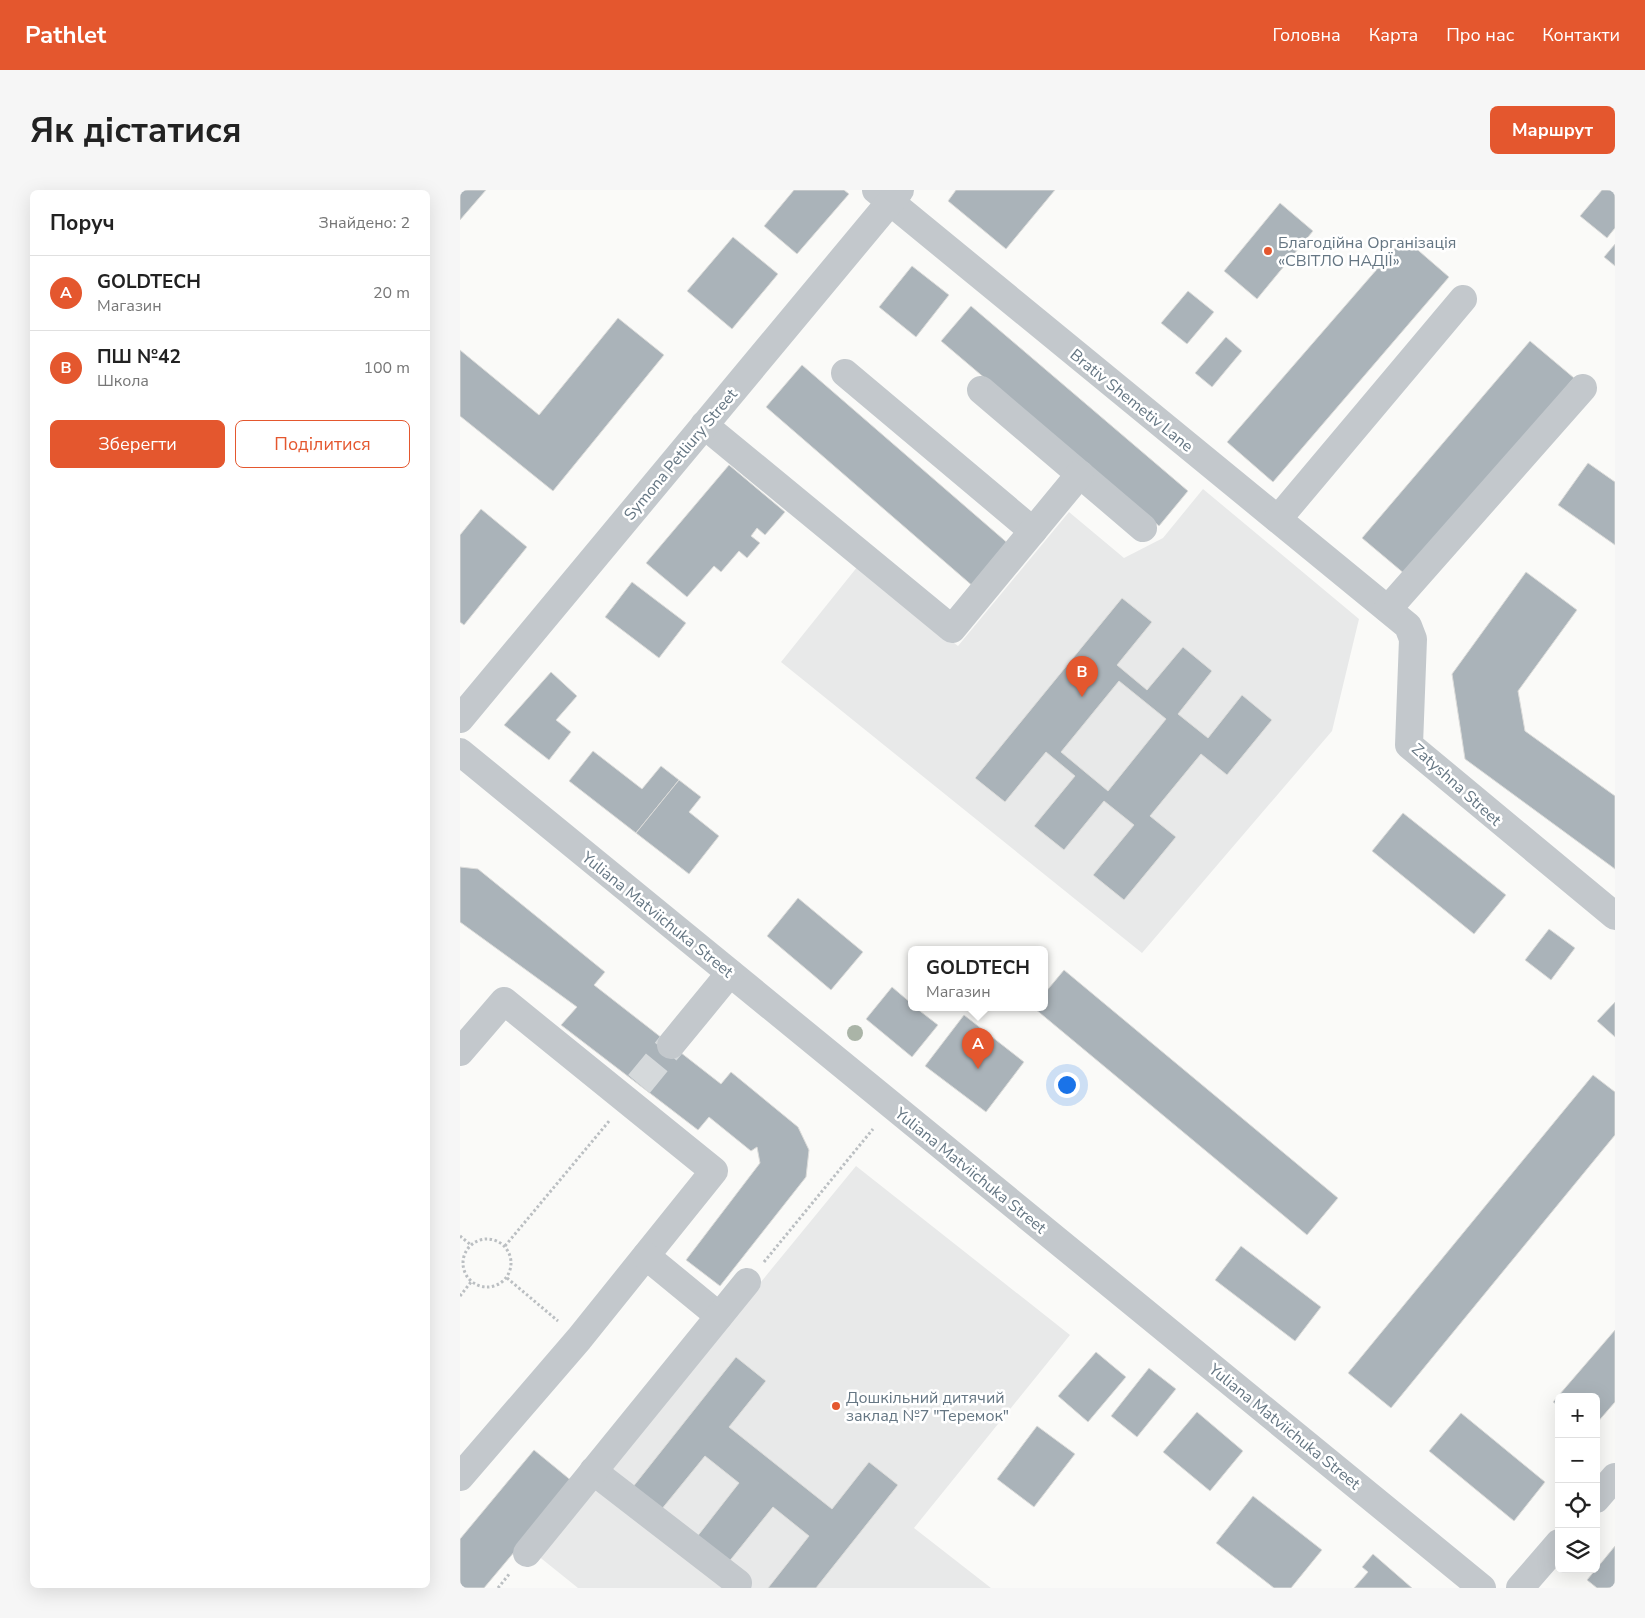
<!DOCTYPE html>
<html lang="uk">
<head>
<meta charset="utf-8">
<style>
  body { margin:0; font-family:"Nunito Sans",sans-serif; background:#f6f6f6; color:#222 }
  .controls { position:absolute; right:15px; bottom:15px; display:grid; overflow:hidden; border-radius:8px; box-shadow:0 5px 20px #0002 }
  .controls button { width:45px; height:45px; display:grid; place-items:center; padding:0; border:0; border-bottom:1px solid #e0e0e0; background:#fff; color:#222; font:25px sans-serif }
  .you { position:absolute; left:606px; top:894px; width:18px; height:18px; margin:-12px; border:4px solid #fff; border-radius:50%; background:#1a73e8; box-shadow:0 0 0 8px #1a73e833 }
  .badge { display:grid; place-items:center; width:32px; height:32px; border-radius:50%; background:#e4572e; color:#fff; font-size:16px; font-weight:700 }
  .pin { position:absolute; translate:-50% -41px; filter:drop-shadow(0 1px 2px #0008) }
  .pin::after { content:''; position:absolute; top:26px; width:18px; height:15px; background:inherit; clip-path:polygon(0 0,100% 0,50% 100%) }
  .popup { position:absolute; left:448px; top:756px; width:140px; height:65px; box-sizing:border-box; display:grid; place-content:center; border-radius:8px; background:#fff; filter:drop-shadow(0 1px 4px #0005); font-size:16px; white-space:nowrap; color:#767676 }
  .popup b { font-size:19px; color:#222 }
  .popup::after { content:''; position:absolute; left:50%; top:100%; margin-left:-10px; border:10px solid transparent; border-top-color:#fff }
  .list { margin:0; padding:0; list-style:none }
  h2 { display:flex; justify-content:space-between; align-items:center; height:65px; margin:0; padding:0 20px; font-size:21px }
  h2 small { font-size:16px; font-weight:400; color:#767676 }
  .list li { display:grid; grid-template-columns:32px 1fr auto; gap:15px; align-items:center; box-sizing:border-box; height:75px; padding:0 20px; border-top:1px solid #e0e0e0 }
  .list b { display:block; font-size:19px; white-space:nowrap }
  .list p { margin:0; font-size:16px; white-space:nowrap; color:#767676 }
  .list em { font-size:16px; font-style:normal; color:#767676 }
  .actions { display:flex; gap:10px; padding:15px 20px }
  .actions a { flex:1; padding:11px 0; border:1px solid #e4572e; border-radius:8px; text-align:center; font-size:18px; color:#e4572e }
  .actions .main { background:#e4572e; color:#fff }
  .icon { flex:none; width:28px; height:28px; fill:none; stroke:currentColor; stroke-width:2; stroke-linecap:round; stroke-linejoin:round }
  .map { position:relative; flex:none; width:1155px; height:1398px; overflow:hidden; border-radius:8px }
  header { display:flex; align-items:center; gap:30px; box-sizing:border-box; height:70px; padding:0 25px; background:#e4572e; color:#fff }
  header strong { font-size:24px }
  nav { display:flex; gap:28px; margin-inline-start:auto; font-size:18px }
  .intro { display:flex; align-items:center; justify-content:space-between; box-sizing:border-box; height:120px; padding:0 30px }
  h1 { margin:0; font-size:35px }
  .button { padding:12px 22px; border-radius:8px; background:#e4572e; color:#fff; font-size:18px; font-weight:700 }
  main { display:flex; gap:30px; padding:0 30px }
  aside { flex:1; background:#fff; border-radius:8px; box-shadow:0 5px 20px #0002 }
  .map>svg:first-child { display:block }
  .built { fill:#e8e9e9 }
  .building { fill:#aab3b9; stroke:#dcdcda; fill-rule:evenodd }
  .lines { fill:none; stroke-linecap:round; stroke-linejoin:round }
  .minor-tunnel { stroke:#d5d9db; stroke-width:28; stroke-dasharray:28 14; stroke-linecap:butt }
  .path { stroke:#bbbfc2; stroke-width:3; stroke-dasharray:2.5 2.5; stroke-linecap:butt }
  .minor { stroke:#c3c8cc; stroke-width:28 }
  .tree { fill:#aab4a7 }
  .poi-dot { fill:#e4572e; stroke:#fff; stroke-width:2 }
  .labels { text-anchor:middle; stroke-width:5; stroke-linejoin:round; paint-order:stroke }
  .poi-label { font-size:16px; fill:#657683; stroke:#fff; text-anchor:start }
  .street-label { font-size:16px; fill:#657683; stroke:#fff }
</style>
</head>
<body>
<header>
<strong>Pathlet</strong>
<nav><a>Головна</a><a>Карта</a><a>Про нас</a><a>Контакти</a></nav>
</header>
<div class="intro"><h1>Як дістатися</h1><a class="button">Маршрут</a></div>
<main>
<aside>
<h2>Поруч<small>Знайдено: 2</small></h2>
<ul class="list">
<li><span class="badge">A</span><div><b>GOLDTECH</b><p>Магазин</p></div><em>20 m</em></li>
<li><span class="badge">B</span><div><b>ПШ №42</b><p>Школа</p></div><em>100 m</em></li>
</ul>
<div class="actions"><a class="main">Зберегти</a><a>Поділитися</a></div>
</aside>
<div class="map">
<svg width="1155" height="1398" viewBox="0 0 1155 1398">
  <rect width="100%" height="100%" fill="#fafaf8"/>
  <g class="built">
    <polygon points="743,299 899,429 872,541 682,763 321,472 398,376 498,456 609,322 664,368 703,348"/>
    <polygon points="396,976 610,1145 454,1338 531,1398 118,1398 77,1365"/>
  </g>
  <g class="building">
    <polygon points="0,0 26,0 0,30"/>
    <polygon points="334,0 384,0 389,4 337,64 304,36"/>
    <polygon points="496,0 595,0 546,59 488,11"/>
    <polygon points="1142,0 1155,0 1155,38 1147,48 1120,26"/>
    <polygon points="820,13 853,41 797,109 764,81"/>
    <polygon points="273,47 318,84 272,139 227,101"/>
    <polygon points="944,48 989,87 813,292 767,252"/>
    <polygon points="1155,54 1155,76 1144,67"/>
    <polygon points="452,76 489,105 456,147 419,117"/>
    <polygon points="728,101 754,122 727,154 701,133"/>
    <polygon points="511,116 728,301 699,336 481,151"/>
    <polygon points="158,128 204,165 93,301 0,226 0,160 79,225"/>
    <polygon points="766,147 782,161 752,197 735,183"/>
    <polygon points="1070,151 1114,188 946,385 902,348"/>
    <polygon points="342,175 551,356 515,398 306,217"/>
    <polygon points="1128,273 1155,292 1155,355 1098,315"/>
    <polygon points="269,275 325,322 305,345 297,338 291,346 300,353 287,368 279,361 261,382 254,376 227,407 186,373"/>
    <polygon points="21,319 67,357 4,435 0,432 0,345"/>
    <polygon points="1066,382 1117,420 1058,501 1065,541 1155,606 1155,679 1005,569 992,484"/>
    <polygon points="172,392 226,433 199,468 145,427"/>
    <path d="M 662,408 L 692,432 L 657,475 L 687,500 L 723,457 L 752,481 L 718,524 L 748,548 L 782,505 L 812,530 L 767,585 L 741,564 L 690,626 L 716,647 L 664,710 L 633,685 L 674,635 L 644,611 L 604,660 L 574,636 L 615,586 L 586,562 L 545,612 L 515,588 ZM 659,491 L 706,529 L 648,601 L 601,562 Z"/>
    <polygon points="91,482 117,506 96,530 111,542 89,570 44,535"/>
    <polygon points="133,561 182,599 201,576 219,590 176,643 109,591"/>
    <polygon points="219,590 241,607 229,622 259,646 229,684 176,643"/>
    <polygon points="943,623 1046,705 1014,744 912,661"/>
    <polygon points="0,677 18,679 145,782 134,795 261,894 271,882 338,937 349,960 346,987 260,1096 226,1070 300,973 297,957 291,961 249,927 238,940 101,835 117,817 0,732"/>
    <polygon points="338,708 403,762 371,800 307,746"/>
    <polygon points="1089,739 1115,758 1091,790 1065,770"/>
    <polygon points="604,780 878,1008 847,1045 574,818 584,818 584,804"/>
    <polygon points="432,797 452,814 452,818 456,818 478,835 452,867 406,829"/>
    <polygon points="1155,812 1155,847 1137,831"/>
    <polygon points="504,825 564,872 526,922 465,876"/>
    <polygon points="1133,885 1155,902 1155,945 931,1218 888,1183"/>
    <polygon points="781,1056 861,1117 835,1151 755,1090"/>
    <polygon points="1155,1140 1155,1212 1136,1234 1136,1207 1099,1207 1099,1216 1093,1212"/>
    <polygon points="636,1162 666,1187 628,1232 598,1206"/>
    <polygon points="276,1167 306,1191 269,1237 372,1319 409,1272 438,1295 356,1398 308,1398 349,1346 313,1317 268,1373 236,1348 279,1293 245,1266 201,1320 172,1298"/>
    <polygon points="689,1178 716,1199 677,1247 651,1226"/>
    <polygon points="737,1222 783,1261 750,1301 703,1262"/>
    <polygon points="1001,1223 1085,1292 1054,1331 969,1261"/>
    <polygon points="577,1236 615,1264 574,1317 537,1289"/>
    <polygon points="74,1260 113,1292 24,1398 0,1398 0,1349"/>
    <polygon points="793,1306 862,1360 831,1398 814,1398 756,1353"/>
    <polygon points="1155,1356 1155,1398 1137,1398 1127,1390"/>
    <polygon points="913,1364 952,1398 894,1398 908,1382 902,1377"/>
  </g>
  <g class="lines">
    <polyline class="minor-tunnel" points="179,894 211,855"/>
    <g class="path">
      <polyline points="0,1046 11,1055"/>
      <circle cx="27" cy="1073" r="24"/>
      <polyline points="45,1056 150,930"/>
      <polyline points="304,1072 413,939"/>
      <polyline points="47,1088 98,1131"/>
      <polyline points="0,1106 11,1092"/>
      <polyline points="38,1398 50,1383"/>
    </g>
    <g class="minor">
      <polyline points="416,0 948,436 953,449 949,555 1155,726"/>
      <polyline points="385,183 573,341"/>
      <polyline points="521,200 683,338"/>
      <polyline points="244,235 492,439 620,284"/>
      <polyline points="818,329 1003,109"/>
      <polyline points="928,419 1123,198"/>
      <polyline points="0,529 440,0"/>
      <polyline points="0,562 1022,1398"/>
      <polyline points="211,855 270,783"/>
      <polyline points="0,862 44,811 254,981 119,1149 0,1287"/>
      <polyline points="186,1066 259,1126"/>
      <polyline points="133,1281 278,1393"/>
      <polyline points="1136,1309 1155,1287"/>
      <polyline points="67,1363 287,1092"/>
      <polyline points="1060,1398 1099,1353"/>
    </g>
  </g>
  <circle class="tree" cx="395" cy="843" r="8"/>
  <g class="poi-dot">
    <circle cx="808" cy="61" r="5"/>
    <circle cx="376" cy="1216" r="5"/>
  </g>
  <g class="labels">
    <g class="poi-label">
      <text x="818" y="58">Благодійна Організація<tspan x="818" dy="18">«СВІТЛО НАДІЇ»</tspan></text>
      <text x="386" y="1213">Дошкільний дитячий<tspan x="386" dy="18">заклад №7 "Теремок"</tspan></text>
    </g>
    <g class="street-label">
      <text transform="translate(672 210) rotate(39)" y="6">Brativ Shemetiv Lane</text>
      <text transform="translate(220 264) rotate(-50)" y="6">Symona Petliury Street</text>
      <text transform="translate(997 594) rotate(42)" y="6">Zatyshna Street</text>
      <text transform="translate(198 724) rotate(39)" y="6">Yuliana Matviichuka Street</text>
      <text transform="translate(511 980) rotate(39)" y="6">Yuliana Matviichuka Street</text>
      <text transform="translate(825 1236) rotate(39)" y="6">Yuliana Matviichuka Street</text>
    </g>
  </g>
</svg>
<div class="controls">
<button>+</button>
<button>−</button>
<button><svg class="icon" aria-label="locate" viewBox="0 0 24 24"><circle cx="12" cy="12" r="6"/><path d="M12 2v4M12 18v4M2 12h4M18 12h4"/></svg></button>
<button><svg class="icon" aria-label="layers" viewBox="0 0 24 24"><path d="M12 4l9 5-9 5-9-5zM3 14l9 5 9-5"/></svg></button>
</div>
<div class="you"></div>
<div class="pin badge" style="left:518px;top:879px">A</div>
<div class="popup"><b>GOLDTECH</b>Магазин</div>
<div class="pin badge" style="left:622px;top:507px">B</div>
</div>
</main>
</body>
</html>
